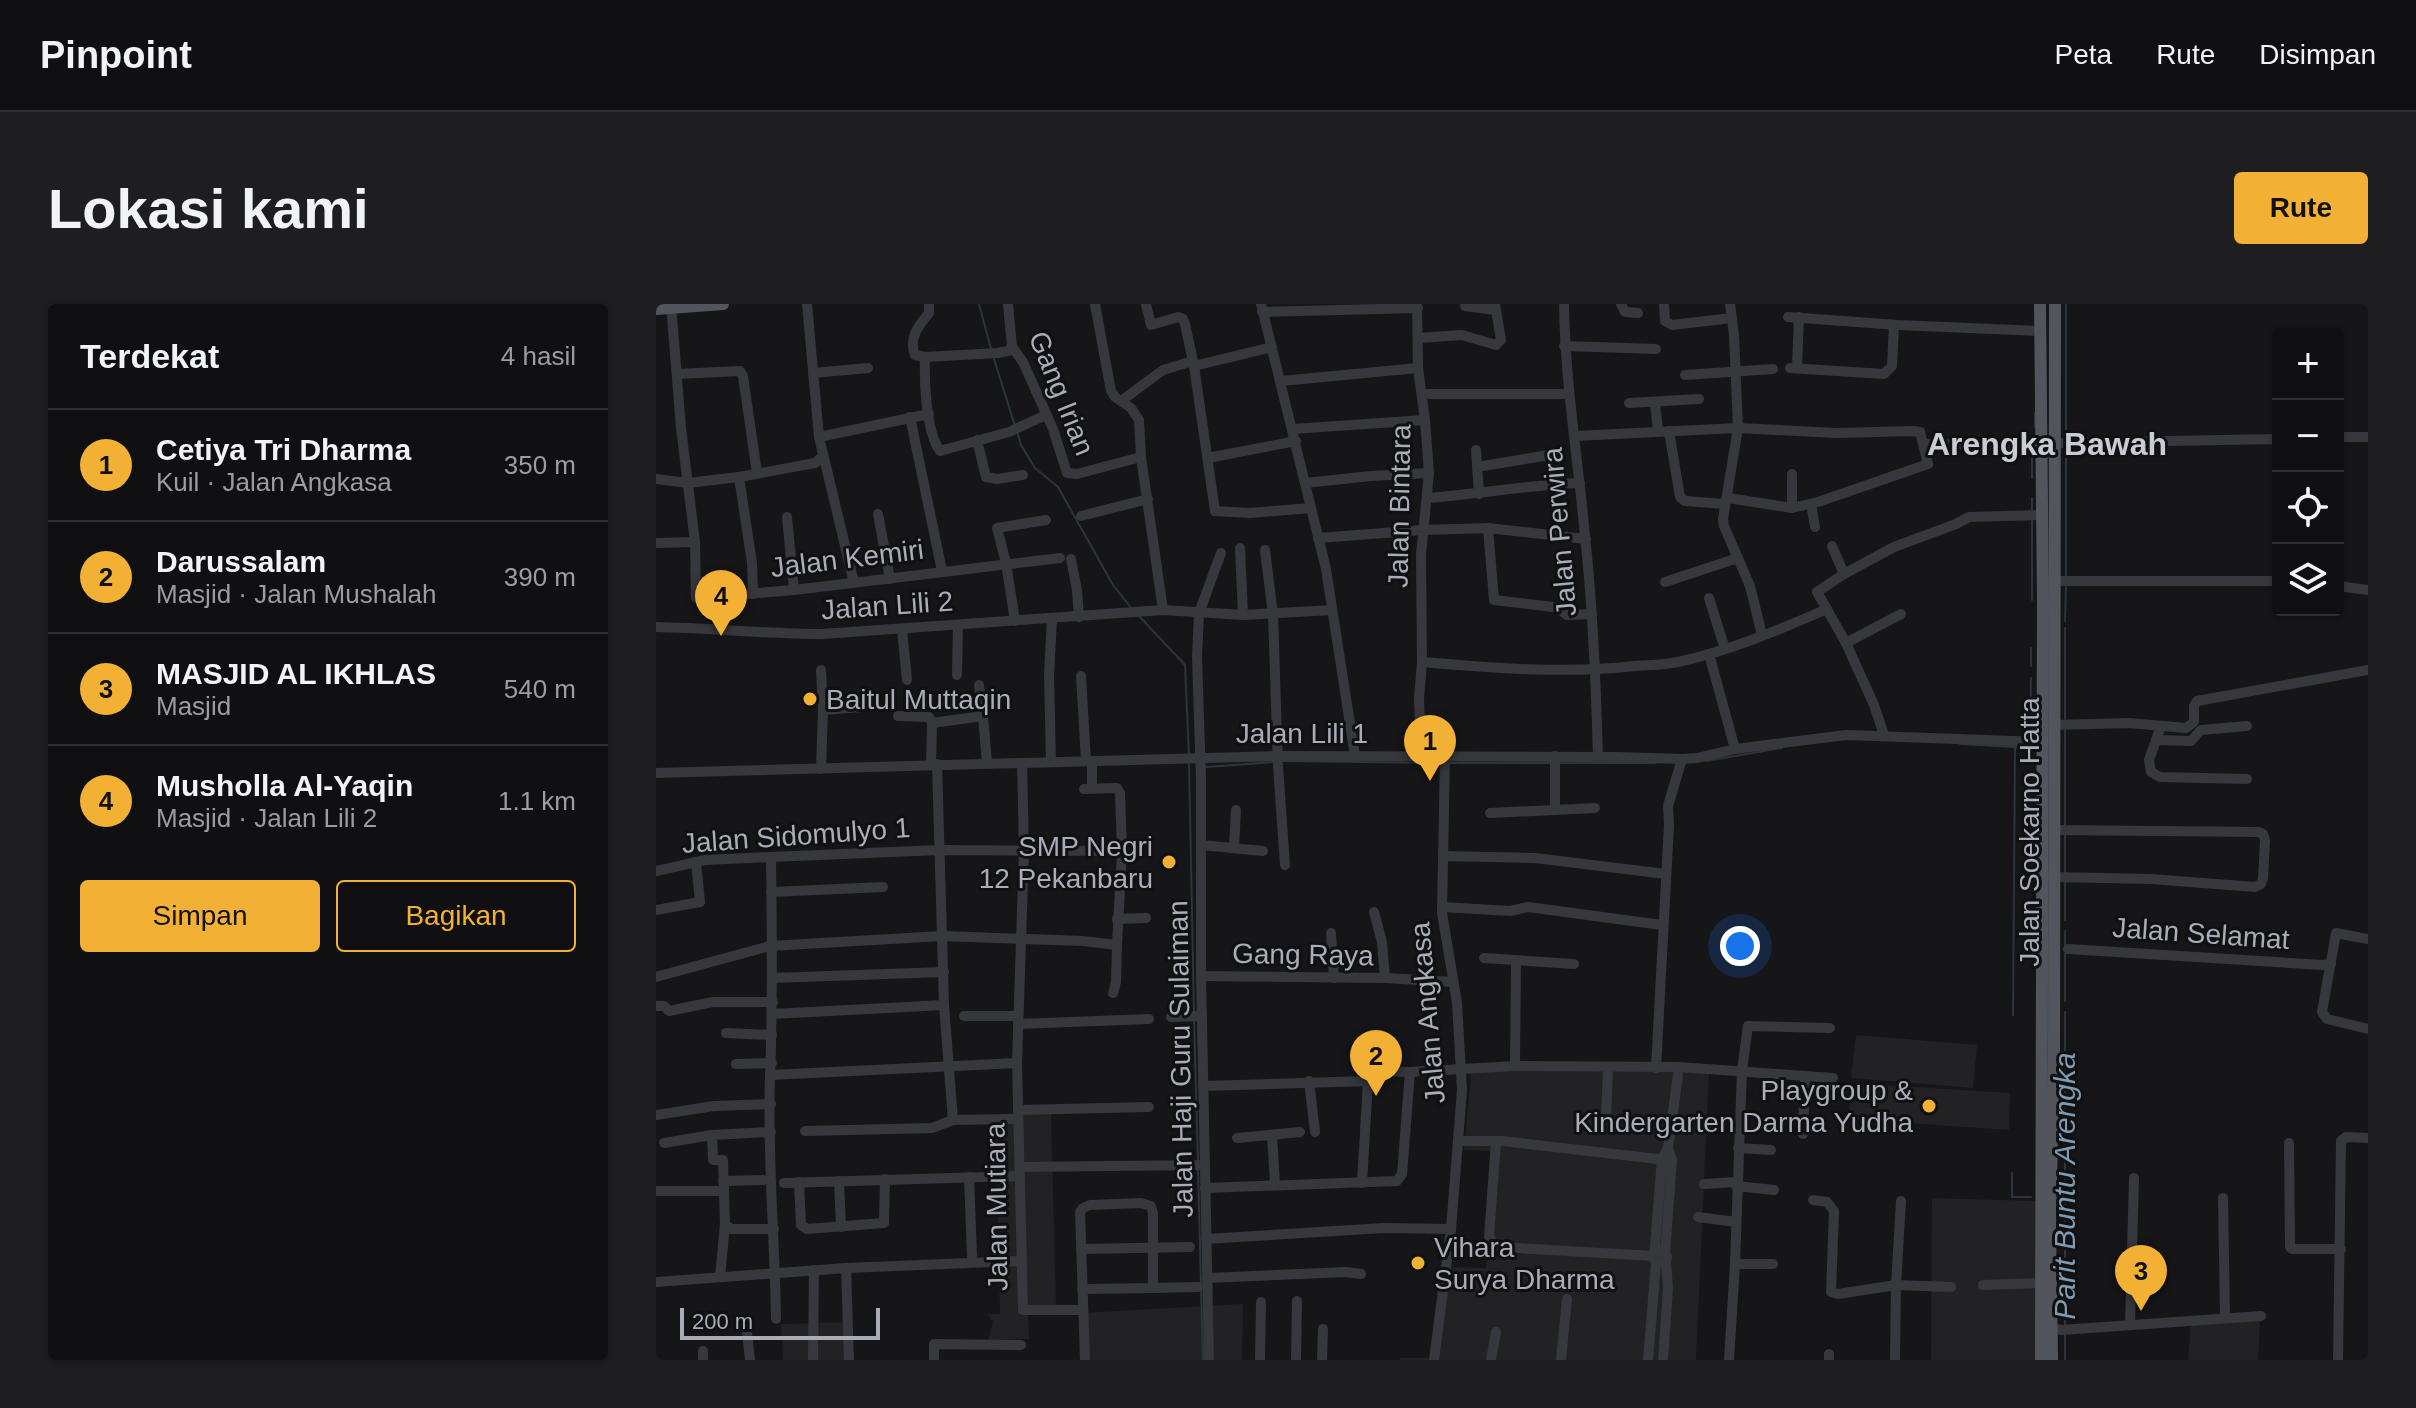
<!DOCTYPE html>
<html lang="id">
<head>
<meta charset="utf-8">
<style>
  body { margin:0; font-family:Helvetica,sans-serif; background:#1e1e20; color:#f1f3f6 }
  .controls { position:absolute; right:24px; top:24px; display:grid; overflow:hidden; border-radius:8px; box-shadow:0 2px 6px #0004 }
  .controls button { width:72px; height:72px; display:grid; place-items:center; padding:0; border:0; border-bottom:2px solid #303032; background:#101012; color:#f1f3f6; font:40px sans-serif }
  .scale { position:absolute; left:24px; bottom:20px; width:200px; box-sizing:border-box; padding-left:8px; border:4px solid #a8adb8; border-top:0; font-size:22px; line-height:28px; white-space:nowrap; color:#a8adb8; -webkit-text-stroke:6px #111113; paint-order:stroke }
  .you { position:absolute; left:1084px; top:642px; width:28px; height:28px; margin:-20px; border:6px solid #fff; border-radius:50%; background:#1a73e8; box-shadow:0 0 0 12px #1a73e833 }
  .badge { display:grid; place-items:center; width:52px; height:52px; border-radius:50%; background:#f2b134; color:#111; font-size:26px; font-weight:700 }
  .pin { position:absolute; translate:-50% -66px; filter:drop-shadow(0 2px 4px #0008) }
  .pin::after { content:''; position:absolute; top:42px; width:28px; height:24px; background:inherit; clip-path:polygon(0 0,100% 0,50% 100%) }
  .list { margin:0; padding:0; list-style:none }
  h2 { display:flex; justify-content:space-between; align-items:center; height:104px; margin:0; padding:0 32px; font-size:34px }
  h2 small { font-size:26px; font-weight:400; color:#9c9d9f }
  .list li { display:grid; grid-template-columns:52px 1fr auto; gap:24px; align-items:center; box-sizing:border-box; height:112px; padding:0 32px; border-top:2px solid #303032 }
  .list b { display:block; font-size:30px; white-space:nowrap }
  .list p { margin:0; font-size:26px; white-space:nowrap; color:#9c9d9f }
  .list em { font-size:26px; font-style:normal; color:#9c9d9f }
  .actions { display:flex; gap:16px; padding:24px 32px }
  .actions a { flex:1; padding:18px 0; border:2px solid #f2b134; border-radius:8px; text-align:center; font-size:28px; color:#f2b134 }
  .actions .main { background:#f2b134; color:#111 }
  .icon { flex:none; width:44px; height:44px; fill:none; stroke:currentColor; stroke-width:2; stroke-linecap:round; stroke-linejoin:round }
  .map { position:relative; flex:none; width:1712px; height:1056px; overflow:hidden; border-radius:8px }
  header { display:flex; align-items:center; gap:48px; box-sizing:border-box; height:112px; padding:0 40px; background:#101012; border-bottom:2px solid #303032 }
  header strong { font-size:38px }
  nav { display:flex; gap:44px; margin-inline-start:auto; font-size:28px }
  .intro { display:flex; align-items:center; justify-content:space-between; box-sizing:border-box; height:192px; padding:0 48px }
  h1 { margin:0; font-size:56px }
  .button { padding:20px 36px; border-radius:8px; background:#f2b134; color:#111; font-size:28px; font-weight:700 }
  main { display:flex; gap:48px; padding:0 48px }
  aside { flex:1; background:#101012; border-radius:8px; box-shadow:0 2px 6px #0004 }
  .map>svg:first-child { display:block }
  .built { fill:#222225 }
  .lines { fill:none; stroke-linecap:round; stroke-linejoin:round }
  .stream { stroke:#2c353c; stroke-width:2 }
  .minor { stroke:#37383d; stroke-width:10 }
  .major { stroke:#53555c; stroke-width:12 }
  .poi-dot { fill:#f2b134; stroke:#111113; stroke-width:3 }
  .labels { text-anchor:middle; stroke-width:6; stroke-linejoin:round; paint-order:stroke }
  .street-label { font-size:28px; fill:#a8adb8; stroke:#111113 }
  .poi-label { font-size:28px; fill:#a8adb8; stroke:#111113; text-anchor:start }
  .water-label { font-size:30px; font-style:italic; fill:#7f9bb3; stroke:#111113 }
  .quarter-label { font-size:32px; font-weight:bold; fill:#c9ccd4; stroke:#111113 }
</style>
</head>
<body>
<header>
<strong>Pinpoint</strong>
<nav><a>Peta</a><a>Rute</a><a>Disimpan</a></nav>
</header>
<div class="intro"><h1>Lokasi kami</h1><a class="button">Rute</a></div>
<main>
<aside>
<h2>Terdekat<small>4 hasil</small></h2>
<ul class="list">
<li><span class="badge">1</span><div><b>Cetiya Tri Dharma</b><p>Kuil · Jalan Angkasa</p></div><em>350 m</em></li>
<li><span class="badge">2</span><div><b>Darussalam</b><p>Masjid · Jalan Mushalah</p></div><em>390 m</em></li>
<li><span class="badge">3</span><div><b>MASJID AL IKHLAS</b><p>Masjid</p></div><em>540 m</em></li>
<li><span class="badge">4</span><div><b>Musholla Al-Yaqin</b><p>Masjid · Jalan Lili 2</p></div><em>1.1 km</em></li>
</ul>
<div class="actions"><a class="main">Simpan</a><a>Bagikan</a></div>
</aside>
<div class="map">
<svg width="1712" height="1056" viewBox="0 0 1712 1056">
  <rect width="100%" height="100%" fill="#161618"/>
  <g class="built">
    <polygon points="1200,731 1321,741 1317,784 1195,774"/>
    <polygon points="816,761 1053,768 1040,1056 744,1056 744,1054 774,1054 786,963 830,964 843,847 808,846"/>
    <polygon points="1195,779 1354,789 1353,826 1193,815"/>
    <polygon points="395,808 400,1008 372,1009 373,1035 332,1036 337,1018 331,1010 344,1010 339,810"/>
    <polygon points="1276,894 1382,897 1384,1056 1275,1056"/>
    <polygon points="587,1000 586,1056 428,1056 427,1009"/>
    <polygon points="1604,1016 1602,1056 1532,1056 1535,1019"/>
    <polygon points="193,1018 195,1056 127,1056 125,1020"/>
  </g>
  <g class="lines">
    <g class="stream">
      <polyline points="323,0 335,45"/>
      <polyline points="338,55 359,122"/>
      <polyline points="1379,109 1379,123"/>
      <polyline points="361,128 365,141 379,164 402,183 457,281 476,305"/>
      <polyline points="1410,135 1410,0"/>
      <polyline points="1376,174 1376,144"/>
      <polyline points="1376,209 1376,194"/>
      <polyline points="1376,215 1376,296"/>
      <polyline points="1410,272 1410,143"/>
      <polyline points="483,312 529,361 533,452"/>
      <polyline points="1409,317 1410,283"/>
      <polyline points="1409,324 1409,415"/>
      <polyline points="1375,362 1375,344"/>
      <polyline points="1409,425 1409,523"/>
      <polyline points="1374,433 1375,374"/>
      <polyline points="1304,440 1359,443"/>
      <polyline points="626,457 783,459"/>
      <polyline points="1050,457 1126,444"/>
      <polyline points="533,459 538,708"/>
      <polyline points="794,459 895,459"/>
      <polyline points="902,459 999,459"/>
      <polyline points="550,463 619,458"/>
      <polyline points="1409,529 1409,571"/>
      <polyline points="1409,577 1409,616"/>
      <polyline points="1409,642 1409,627"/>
      <polyline points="1409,697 1409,649"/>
      <polyline points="1357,711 1359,443 1374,443"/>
      <polyline points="538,715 542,856"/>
      <polyline points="542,866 545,980"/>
      <polyline points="1356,869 1356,893 1375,893"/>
      <polyline points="545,986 547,1056"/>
      <polyline points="1409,1023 1409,708"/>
      <polyline points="1409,1030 1409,1056"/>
    </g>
    <g class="minor">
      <polyline points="15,0 25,124 39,238 40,294 138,286 404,254"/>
      <polyline points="151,0 163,133 198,279"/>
      <path d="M 273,0 L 273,9 C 263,21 252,34 259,51 L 269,53 L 342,49 L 352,47 L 356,43"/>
      <polyline points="352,0 356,43 367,58 397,125 411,169 421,170 485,153"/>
      <polyline points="439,0 455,87 459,93 475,104 483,116 485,153 507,306"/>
      <polyline points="490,0 495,21 522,13 527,15 529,20 538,62 559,207 594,209 655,204"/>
      <polyline points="605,0 670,265 699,452"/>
      <polyline points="761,0 762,64 769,116 773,169 765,251 766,358 763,395 765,452"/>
      <path d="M 908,0 C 909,78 922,155 929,232 C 937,305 940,379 942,453"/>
      <polyline points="965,0 969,8 982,9"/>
      <polyline points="1008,0 1009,17 1016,21 1076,14"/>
      <polyline points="1074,0 1078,31 1082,124 1067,215 1068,222 1094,282 1106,331"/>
      <polyline points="809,2 839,6"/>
      <polyline points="606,8 762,4"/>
      <polyline points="1132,13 1242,21 1385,27"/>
      <polyline points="762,34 806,31 840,41 845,36 839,0"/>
      <polyline points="908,42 1000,45"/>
      <path d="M 269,53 C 268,77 270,128 284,147 L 353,128 L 390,111"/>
      <polyline points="538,62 616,43"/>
      <polyline points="1134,64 1228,70 1236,62 1238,21"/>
      <polyline points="1141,64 1143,13"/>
      <polyline points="157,69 212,64"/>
      <polyline points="21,70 84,67 87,72 101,169"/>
      <polyline points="1029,71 1117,65"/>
      <polyline points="625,77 762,64"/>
      <polyline points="766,90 913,90"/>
      <polyline points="465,97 507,66 537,57"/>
      <polyline points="973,99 1043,95"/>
      <polyline points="999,99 1002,127"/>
      <polyline points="254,113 286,267"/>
      <polyline points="636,125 769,116"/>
      <polyline points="1013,127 1024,193 1029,197 1069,200"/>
      <polyline points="919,132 1082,124 1181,129 1258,127 1264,128 1272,160 1162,198 1136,204 1072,194"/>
      <polyline points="163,133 273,110"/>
      <polyline points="1682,133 1712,133"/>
      <polyline points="321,136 330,173 341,175 367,171"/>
      <polyline points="1398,139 1622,135"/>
      <polyline points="1268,140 1356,141 1384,137"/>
      <polyline points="820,146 823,190"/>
      <polyline points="552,154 640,137"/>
      <polyline points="821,163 893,151"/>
      <polyline points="1136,170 1136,204"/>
      <polyline points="83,173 96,259 97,290"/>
      <polyline points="0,175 32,179 83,173 159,159 166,153"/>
      <polyline points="649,179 715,172 773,169"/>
      <path d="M 772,194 C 823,190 873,181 924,179"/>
      <polyline points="1155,200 1159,223"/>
      <polyline points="222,210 234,275"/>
      <polyline points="425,212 492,195"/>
      <polyline points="131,213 138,286"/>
      <polyline points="832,224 838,296 897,303 902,304 911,311 936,310"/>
      <polyline points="662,234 767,226 832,224 930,235"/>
      <polyline points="0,239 39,238"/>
      <polyline points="1176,242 1188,270"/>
      <polyline points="584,244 587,311"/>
      <polyline points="609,246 617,310 622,462 629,561"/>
      <polyline points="415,255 421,286 423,313"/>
      <polyline points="1397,277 1622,277"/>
      <polyline points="1009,278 1082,254"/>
      <polyline points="1682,282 1712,286"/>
      <polyline points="1053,294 1069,345"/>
      <polyline points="1245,310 1190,339 1161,288 1188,270 1238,243 1300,220 1313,213 1386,211"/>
      <polyline points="359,317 350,259 341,224 390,216"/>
      <path d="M 0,323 C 56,324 111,330 166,330 L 507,306 L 587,311 L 676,306"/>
      <polyline points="246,325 251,376"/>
      <polyline points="1190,339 1218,401 1228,431"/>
      <polyline points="1053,350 1079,445"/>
      <path d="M 766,358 C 837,364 908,370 979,362 C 993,361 1008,361 1022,358 C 1073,347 1123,326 1171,305"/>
      <polyline points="165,366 167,406 165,465"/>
      <polyline points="301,371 302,321"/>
      <polyline points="425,372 430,457"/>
      <polyline points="323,381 327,412"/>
      <polyline points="167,406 206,403"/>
      <polyline points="242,412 273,413 276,419 275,461"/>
      <polyline points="276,419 327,412 331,459"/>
      <polyline points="1397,421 1473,419 1530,424 1538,418 1538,402 1541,397 1712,366"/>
      <polyline points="1505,422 1493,456 1495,468 1504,473 1591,475"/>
      <polyline points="1500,436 1535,437 1545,426 1591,422"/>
      <polyline points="899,452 899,506"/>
      <polyline points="395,458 393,371 396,315"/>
      <polyline points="0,469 622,452 961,453 1026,455 1041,454 1079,445 1190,431 1386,438"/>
      <polyline points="436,483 436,457"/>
      <polyline points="428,485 461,484 464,489 466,547"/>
      <polyline points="834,509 939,504"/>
      <polyline points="545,541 607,547"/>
      <polyline points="578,544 580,506"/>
      <polyline points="787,552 879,554 1010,570"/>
      <path d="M 115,553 C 116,626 117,699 114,772 C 111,851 119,936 120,1015"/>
      <polyline points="0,567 49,556 115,553 284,546 466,547 461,641 427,637 286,632 114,642 0,673"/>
      <polyline points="1397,573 1495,575 1599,583 1605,580 1607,575 1609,536 1607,530 1602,528 1398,526"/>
      <polyline points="115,588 227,583"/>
      <polyline points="786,603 854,607 872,603 1006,621"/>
      <polyline points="0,606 44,598 40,558"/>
      <polyline points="718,608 726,638 729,674"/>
      <polyline points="461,615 490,614"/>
      <polyline points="675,629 678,674"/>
      <polyline points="1712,635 1680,629 1666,708 1671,715 1712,725"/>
      <polyline points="1412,645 1666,661 1675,660"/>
      <polyline points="828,654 918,660"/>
      <polyline points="545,672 729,674 797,678"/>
      <polyline points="116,674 288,668"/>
      <polyline points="457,689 460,678 461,641"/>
      <polyline points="0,702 8,702 13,707 57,698 117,698"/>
      <polyline points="116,710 288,701"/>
      <polyline points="308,712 362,712"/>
      <polyline points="515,713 546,712"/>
      <polyline points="362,720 493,715"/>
      <polyline points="70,729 116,731"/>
      <polyline points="361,759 368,546 366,459"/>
      <polyline points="80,760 116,759"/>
      <polyline points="859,762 860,657"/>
      <polyline points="1000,764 1013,521 1012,502 1026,455"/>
      <polyline points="114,771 361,759 367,1006 427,1006"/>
      <polyline points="653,777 659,828"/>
      <polyline points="547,782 712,777"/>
      <polyline points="362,806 493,803"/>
      <polyline points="0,811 58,802 115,800"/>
      <polyline points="297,816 362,815"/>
      <polyline points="950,817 952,763"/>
      <polyline points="149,827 276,824 297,816 288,701 281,460"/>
      <polyline points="1147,830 1149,772"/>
      <polyline points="56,831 115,828"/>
      <polyline points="616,831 619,880"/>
      <polyline points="581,834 644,828"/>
      <polyline points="803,837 846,837 1010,856"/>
      <polyline points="840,837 833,933 838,941 844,943 998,952"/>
      <polyline points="8,839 56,831 57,856 67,856 68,887"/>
      <polyline points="1633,839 1634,943 1636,945 1685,945"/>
      <polyline points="1012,844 1022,771"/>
      <polyline points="1082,844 1115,846"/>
      <polyline points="364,863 549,861"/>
      <polyline points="313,873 316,952"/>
      <polyline points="67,877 107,876"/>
      <polyline points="183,877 185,923"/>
      <polyline points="143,878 145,921 151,925 228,919 229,875"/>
      <polyline points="128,879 364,872"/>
      <polyline points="706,879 712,777 713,770 717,767 754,768 859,762 1023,763 1177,774"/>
      <polyline points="1048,880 1080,878"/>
      <polyline points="1080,882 1118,886"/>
      <polyline points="549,884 741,877 746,870 754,768"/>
      <polyline points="0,887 68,887 69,920 75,925 118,925"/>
      <polyline points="1567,894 1569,1013"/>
      <polyline points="1157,896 1171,898 1178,907 1175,988 1182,990 1240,981 1295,983"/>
      <polyline points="1042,913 1080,918"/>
      <polyline points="550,935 728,924 795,925"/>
      <polyline points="425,945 534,943"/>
      <polyline points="999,950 1004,947 1009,949 1011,953 1010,958 1000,959 998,954 1006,855 1012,844 1016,856 1009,949"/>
      <polyline points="1079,960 1117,960"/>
      <polyline points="190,964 193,1056"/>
      <polyline points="64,973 69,920"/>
      <polyline points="551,974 690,968 705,970"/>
      <polyline points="0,978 190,964 365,957"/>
      <polyline points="1327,981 1384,979"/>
      <polyline points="497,984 542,983"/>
      <polyline points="426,985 497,984 497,909 495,902 485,899 434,901 427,904 424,908 429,1056"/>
      <polyline points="1474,1020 1478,874"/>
      <polyline points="1396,1024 1405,1026 1605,1012"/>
      <polyline points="91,1028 94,1056"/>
      <polyline points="47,1047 47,1056"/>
      <polyline points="1173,1050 1173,1056"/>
      <polyline points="157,1056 158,966"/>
      <polyline points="278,1056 278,1040 365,1041"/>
      <polyline points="553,1056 545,672 545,474 541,353 543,309 565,249"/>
      <polyline points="604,1056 605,998"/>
      <polyline points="640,1056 641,997"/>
      <polyline points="666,1056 667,1025"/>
      <polyline points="778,1056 795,925 806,786 801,699 786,609 789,452"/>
      <polyline points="835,1056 840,1028"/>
      <polyline points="905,1056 911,995"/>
      <polyline points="992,1056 1000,959"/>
      <polyline points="1007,1056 1012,984 1010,958"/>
      <polyline points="1073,1056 1079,960 1086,766 1092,722 1174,724"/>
      <polyline points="1239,1056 1240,981 1245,897"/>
      <polyline points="1682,1056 1685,837 1690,833 1712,834"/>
    </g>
    <g class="major">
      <polyline points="1384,0 1387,298 1385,1056"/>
      <polyline points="0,5 67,0"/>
      <polyline points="1396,1056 1394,921 1398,746 1399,0"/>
    </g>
  </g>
  <g class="poi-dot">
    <circle cx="154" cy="395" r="8"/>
    <circle cx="513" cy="558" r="8"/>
    <circle cx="1273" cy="802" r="8"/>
    <circle cx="762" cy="959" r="8"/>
  </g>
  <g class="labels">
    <g class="street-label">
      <text transform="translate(406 89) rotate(68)" y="10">Gang Irian</text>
      <text transform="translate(743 202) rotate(-89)" y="10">Jalan Bintara</text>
      <text transform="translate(903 228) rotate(-95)" y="10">Jalan Perwira</text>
      <text transform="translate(191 254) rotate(-7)" y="10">Jalan Kemiri</text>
      <text transform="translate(231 301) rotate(-4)" y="10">Jalan Lili 2</text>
      <text x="646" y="439">Jalan Lili 1</text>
      <text transform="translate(1373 528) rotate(-90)" y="10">Jalan Soekarno Hatta</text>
      <text transform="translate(140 531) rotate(-4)" y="10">Jalan Sidomulyo 1</text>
      <text transform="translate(1545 629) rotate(4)" y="10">Jalan Selamat</text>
      <text transform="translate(647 650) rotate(1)" y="10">Gang Raya</text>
      <text transform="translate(771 709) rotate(-95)" y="10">Jalan Angkasa</text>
      <text transform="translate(524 755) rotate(-91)" y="10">Jalan Haji Guru Sulaiman</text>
      <text transform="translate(340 903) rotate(-91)" y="10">Jalan Mutiara</text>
    </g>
    <g class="poi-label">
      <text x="170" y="405">Baitul Muttaqin</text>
      <text x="497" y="552" text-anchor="end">SMP Negri<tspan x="497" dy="32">12 Pekanbaru</tspan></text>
      <text x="1257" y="796" text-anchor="end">Playgroup &amp;<tspan x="1257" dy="32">Kindergarten Darma Yudha</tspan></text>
      <text x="778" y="953">Vihara<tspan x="778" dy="32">Surya Dharma</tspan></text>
    </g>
    <g class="water-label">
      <text transform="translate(1409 882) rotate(-90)" y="10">Parit Buntu Arengka</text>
    </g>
    <g class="quarter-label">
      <text x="1391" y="151">Arengka Bawah</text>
    </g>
  </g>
</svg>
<div class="controls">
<button>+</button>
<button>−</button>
<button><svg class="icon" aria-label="locate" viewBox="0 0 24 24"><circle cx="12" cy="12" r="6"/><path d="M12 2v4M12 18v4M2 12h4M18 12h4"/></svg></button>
<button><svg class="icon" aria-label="layers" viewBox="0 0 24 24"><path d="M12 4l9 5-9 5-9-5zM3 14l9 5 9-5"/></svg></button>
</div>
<div class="scale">200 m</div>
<div class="you"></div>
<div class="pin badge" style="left:774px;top:477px">1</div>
<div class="pin badge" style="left:720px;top:792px">2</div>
<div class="pin badge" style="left:1485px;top:1007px">3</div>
<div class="pin badge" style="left:65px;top:332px">4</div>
</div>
</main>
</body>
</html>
